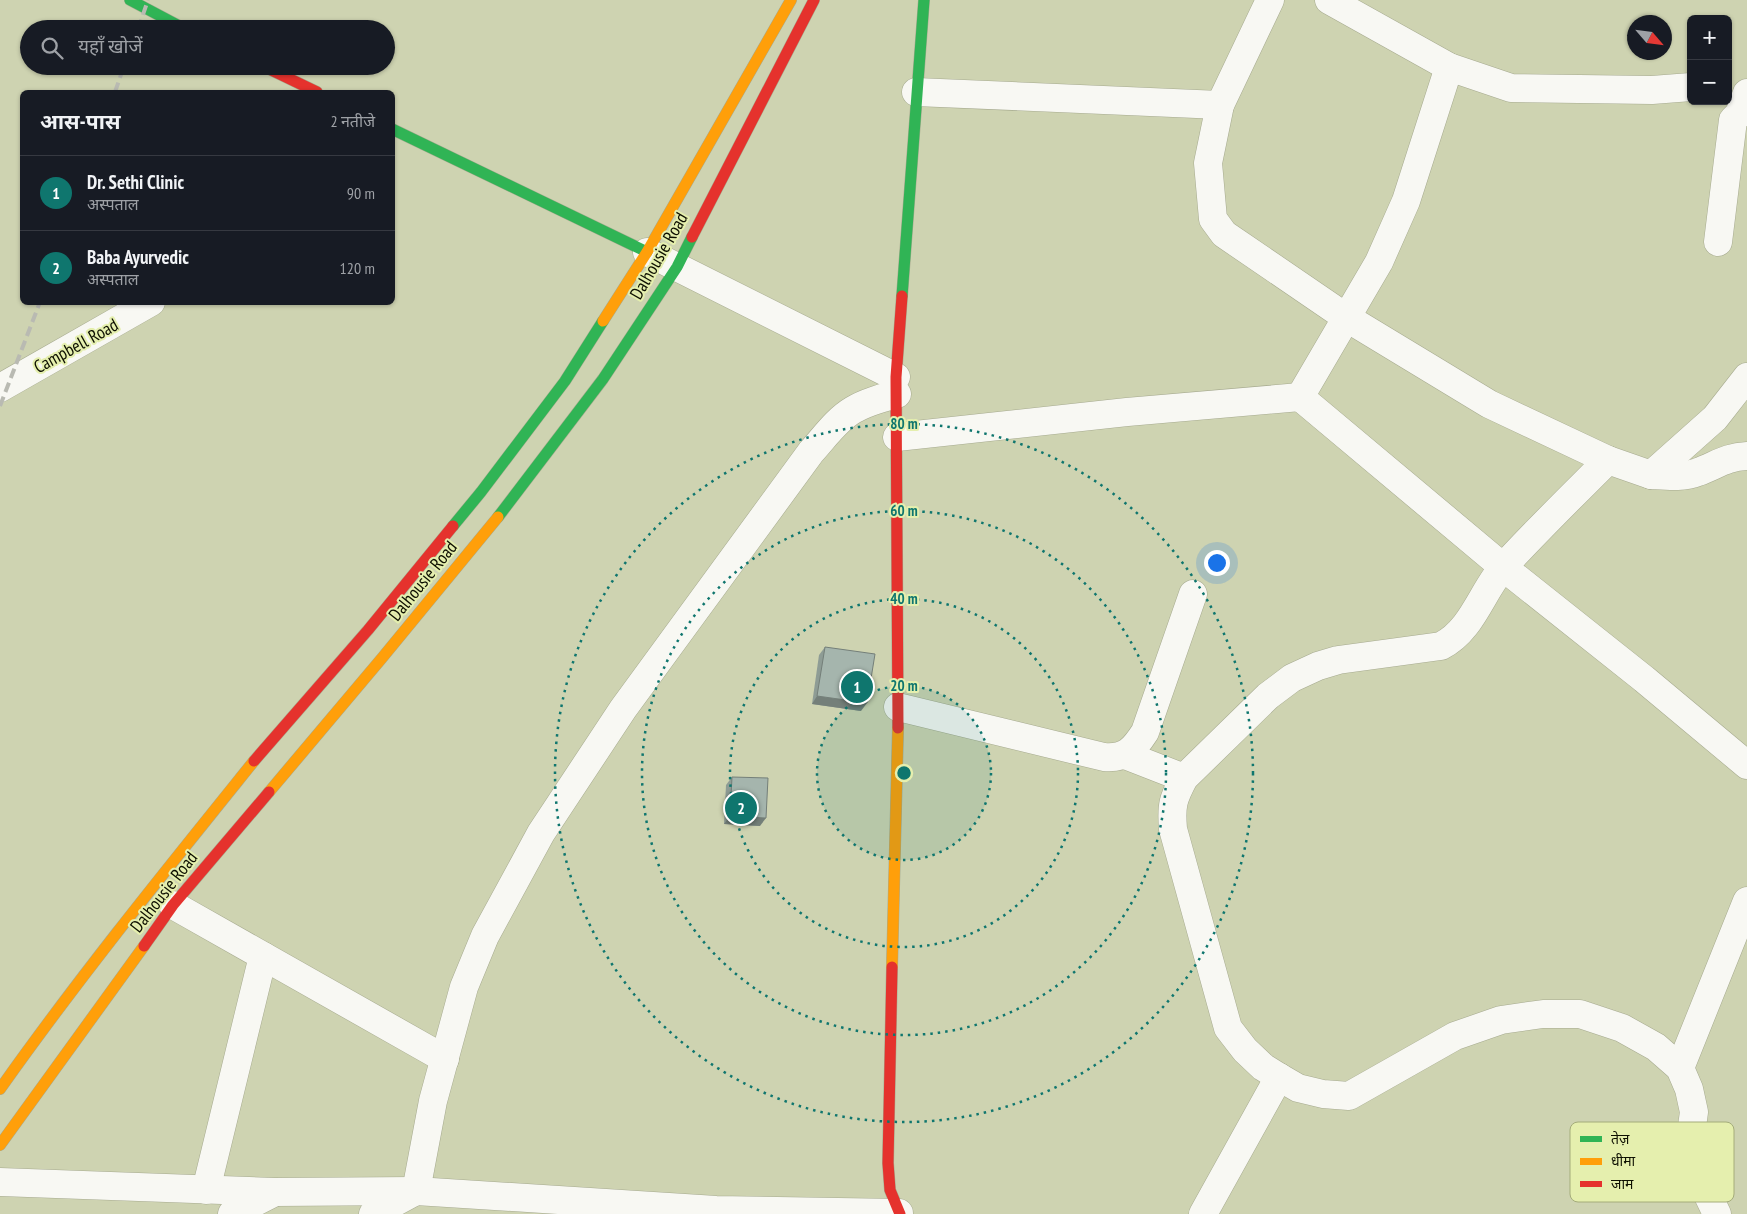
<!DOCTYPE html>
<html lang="hi">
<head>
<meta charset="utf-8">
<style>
  body { margin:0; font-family:"PT Sans Narrow","Noto Sans Devanagari",sans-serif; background:#242831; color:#f1f3f6 }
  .controls { position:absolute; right:15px; top:15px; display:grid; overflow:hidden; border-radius:8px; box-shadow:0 1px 4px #0004 }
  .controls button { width:45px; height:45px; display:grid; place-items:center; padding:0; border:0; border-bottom:1px solid #363941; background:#171b24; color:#f1f3f6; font:25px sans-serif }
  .compass { position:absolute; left:1627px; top:15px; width:45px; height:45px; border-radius:50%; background:#171b24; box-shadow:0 1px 4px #0004; rotate:118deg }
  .you { position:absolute; left:1216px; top:562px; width:18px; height:18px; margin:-12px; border:4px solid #fff; border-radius:50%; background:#1a73e8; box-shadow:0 0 0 8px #1a73e833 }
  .badge { display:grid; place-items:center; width:32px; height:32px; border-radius:50%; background:#0f766e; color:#fff; font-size:16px; font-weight:700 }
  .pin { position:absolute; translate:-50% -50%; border:2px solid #fff; box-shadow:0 1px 5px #0006 }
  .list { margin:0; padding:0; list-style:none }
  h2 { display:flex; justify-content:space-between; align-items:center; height:65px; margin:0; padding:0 20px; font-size:21px }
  h2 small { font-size:16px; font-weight:400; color:#9ea1a6 }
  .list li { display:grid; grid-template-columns:32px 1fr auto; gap:15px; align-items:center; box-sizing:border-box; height:75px; padding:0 20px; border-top:1px solid #363941 }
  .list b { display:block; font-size:19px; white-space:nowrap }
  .list p { margin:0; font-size:16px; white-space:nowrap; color:#9ea1a6 }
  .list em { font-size:16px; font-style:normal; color:#9ea1a6 }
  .icon { flex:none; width:28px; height:28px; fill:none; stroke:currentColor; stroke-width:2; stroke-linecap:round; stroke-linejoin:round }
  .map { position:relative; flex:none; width:1747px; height:1214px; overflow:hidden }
  .search { position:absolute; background:#171b24; box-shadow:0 1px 4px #0004; left:20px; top:20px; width:375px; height:55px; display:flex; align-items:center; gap:12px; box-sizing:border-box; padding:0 18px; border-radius:28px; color:#9ea1a6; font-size:19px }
  .panel { position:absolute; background:#171b24; box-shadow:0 1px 4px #0004; left:20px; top:90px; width:375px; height:215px; border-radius:8px }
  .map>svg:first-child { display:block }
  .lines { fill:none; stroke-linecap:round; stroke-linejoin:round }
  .street-casing { stroke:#a6aa8f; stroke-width:29 }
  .fast-casing { stroke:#a6aa8f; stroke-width:12 }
  .slow-casing { stroke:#a6aa8f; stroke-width:12 }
  .jam-casing { stroke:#a6aa8f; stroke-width:12 }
  .street { stroke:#f8f8f3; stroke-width:28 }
  .fast { stroke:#30b455; stroke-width:11 }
  .slow { stroke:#ff9f0a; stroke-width:11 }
  .jam { stroke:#e5322d; stroke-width:11 }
  .rail { stroke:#b9bab2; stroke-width:4; stroke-dasharray:10 5; stroke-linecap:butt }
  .wall { fill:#8e9c95 }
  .shaded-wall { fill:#747f79 }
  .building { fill:#a5b5ad; stroke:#747f79 }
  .ring { fill:none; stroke:#0f766e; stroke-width:2.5; stroke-dasharray:2.5 5 }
  .labels { text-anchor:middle; stroke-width:4; stroke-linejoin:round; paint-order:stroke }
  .street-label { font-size:18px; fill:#0d0f00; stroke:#e5efae }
  .key { fill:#e5efae; stroke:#a4ac7a; stroke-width:1 }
  .key-label { font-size:14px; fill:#0d0f00 }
  .centre { fill:#0f766e; stroke:#e5efae; stroke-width:2.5 }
  .ring-label { font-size:15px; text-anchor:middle; font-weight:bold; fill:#0f766e; stroke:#e5efae; stroke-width:4; stroke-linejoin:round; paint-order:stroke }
</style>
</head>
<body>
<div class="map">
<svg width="1747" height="1214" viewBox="0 0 1747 1214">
  <rect width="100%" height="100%" fill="#ced3b1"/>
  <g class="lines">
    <defs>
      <g id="street">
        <polyline points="1270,0 1220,105 1208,163 1213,219 1224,234 1347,318 1489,404 1608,460 1651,475 1715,418 1747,377"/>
        <polyline points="1329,0 1449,67 1511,88 1652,90 1691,87"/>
        <polyline points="1449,67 1406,201 1379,262 1300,397 1503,567 1644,679 1747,765"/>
        <polyline points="916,92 1220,105"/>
        <polyline points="1718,242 1733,120 1739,114 1747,93"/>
        <polyline points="647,252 896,377"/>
        <polyline points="0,388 151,302"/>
        <polyline points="897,437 1127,412 1300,397"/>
        <path d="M 1608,460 C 1573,495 1538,529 1505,565 C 1482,590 1473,630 1441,646 L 1338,660 L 1318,666 L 1292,678 L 1268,696 L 1184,778 C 1173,799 1171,805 1173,829 L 1228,1028 L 1245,1050 L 1263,1067 L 1279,1077 L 1298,1088 L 1323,1094 L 1349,1096 L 1455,1036 L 1501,1020 L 1543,1014 L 1580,1014 L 1622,1028 L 1656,1047 L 1680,1068 L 1689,1089 L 1694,1112 L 1690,1141 L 1691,1160 L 1717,1214"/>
        <path d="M 1651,475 C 1667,476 1683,478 1698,472 C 1717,465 1726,457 1747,456"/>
        <path d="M 898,707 L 1104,757 C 1126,759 1134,749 1145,732 L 1193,594"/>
        <polyline points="1125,755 1184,778"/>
        <polyline points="173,905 445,1059"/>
        <polyline points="1680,1068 1747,901"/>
        <polyline points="0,1182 274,1192 416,1191 716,1210 899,1213"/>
        <polyline points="206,1190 263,956"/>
        <polyline points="232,1214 273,1193"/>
        <path d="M 373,1214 L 416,1191 L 433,1101 L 464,987 L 485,936 L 541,833 L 623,709 L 811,452 C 824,438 836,420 853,410 C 866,402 882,398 897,394"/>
        <polyline points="1203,1214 1279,1077"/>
      </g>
      <g id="fast">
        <polyline points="130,0 185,29"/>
        <polyline points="392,129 647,252"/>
        <polyline points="902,296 924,0"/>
        <polyline points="498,517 603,379 677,267 692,237"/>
        <polyline points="453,526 481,492 565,381 603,321"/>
      </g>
      <g id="slow">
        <polyline points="603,321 647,252 791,0"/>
        <polyline points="269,792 382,658 498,517"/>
        <polyline points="892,967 898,728"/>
        <path d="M 0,1089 C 80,976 167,869 254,761"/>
        <polyline points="0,1145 144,946"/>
      </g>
      <g id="jam">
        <polyline points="263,66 317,92"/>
        <polyline points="692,237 814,0"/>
        <polyline points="898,728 896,377 902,296"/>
        <polyline points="254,761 368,630 453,526"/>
        <polyline points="144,946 173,905 269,792"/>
        <polyline points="892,967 888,1163 890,1190 900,1214"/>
      </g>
    </defs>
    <use href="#street" class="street-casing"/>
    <use href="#fast" class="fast-casing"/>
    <use href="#slow" class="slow-casing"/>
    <use href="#jam" class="jam-casing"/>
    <use href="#street" class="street"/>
    <use href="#fast" class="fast"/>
    <use href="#slow" class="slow"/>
    <use href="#jam" class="jam"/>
    <g class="rail">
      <polyline points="138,29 148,0"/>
      <polyline points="115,92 124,66"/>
      <polyline points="0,406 40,302"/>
    </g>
  </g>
  <g class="wall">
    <polygon points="825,647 861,711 812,704 819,655"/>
    <polygon points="732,777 760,826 724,824 726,785"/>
  </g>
  <g class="shaded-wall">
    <polygon points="817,696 867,703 861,711 812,704"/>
    <polygon points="730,816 766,818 760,826 724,824"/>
  </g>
  <g class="building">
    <polygon points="825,647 875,654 867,703 817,696"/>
    <polygon points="732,777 768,778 766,818 730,816"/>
  </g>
  <circle cx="904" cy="773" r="87" fill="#0f766e" fill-opacity=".12"/>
  <g class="ring">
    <circle cx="904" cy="773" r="87"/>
    <circle cx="904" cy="773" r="174"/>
    <circle cx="904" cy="773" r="262"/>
    <circle cx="904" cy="773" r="349"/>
  </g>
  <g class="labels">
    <g class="street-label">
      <text transform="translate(659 256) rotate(-60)" y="6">Dalhousie Road</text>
      <text transform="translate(76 346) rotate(-29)" y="6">Campbell Road</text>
      <text transform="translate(423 581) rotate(-51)" y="6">Dalhousie Road</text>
      <text transform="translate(164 892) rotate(-52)" y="6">Dalhousie Road</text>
    </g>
  </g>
  <rect x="1570" y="1122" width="164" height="80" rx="8" class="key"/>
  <rect x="1580" y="1136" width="22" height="6" fill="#30b455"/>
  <rect x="1580" y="1158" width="22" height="7" fill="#ff9f0a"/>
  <rect x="1580" y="1181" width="22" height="6" fill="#e5322d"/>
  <g class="key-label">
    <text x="1611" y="1144">तेज़</text>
    <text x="1611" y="1166">धीमा</text>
    <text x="1611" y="1189">जाम</text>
  </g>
  <circle cx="904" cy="773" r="8" class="centre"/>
  <g class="ring-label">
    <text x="904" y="429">80 m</text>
    <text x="904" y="516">60 m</text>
    <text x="904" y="604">40 m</text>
    <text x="904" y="691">20 m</text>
  </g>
</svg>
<div class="controls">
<button>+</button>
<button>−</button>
</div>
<svg class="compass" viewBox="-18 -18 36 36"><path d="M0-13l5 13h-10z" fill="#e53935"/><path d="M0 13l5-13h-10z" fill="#9ea1a6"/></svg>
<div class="you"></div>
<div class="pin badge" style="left:857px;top:687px">1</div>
<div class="pin badge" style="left:741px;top:808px">2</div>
<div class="search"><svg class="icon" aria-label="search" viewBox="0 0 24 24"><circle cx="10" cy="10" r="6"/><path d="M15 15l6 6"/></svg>यहाँ खोजें</div>
<section class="panel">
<h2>आस-पास<small>2 नतीजे</small></h2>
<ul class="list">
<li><span class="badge">1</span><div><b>Dr. Sethi Clinic</b><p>अस्पताल</p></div><em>90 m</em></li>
<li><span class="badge">2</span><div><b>Baba Ayurvedic</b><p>अस्पताल</p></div><em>120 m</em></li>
</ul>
</section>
</div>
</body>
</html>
